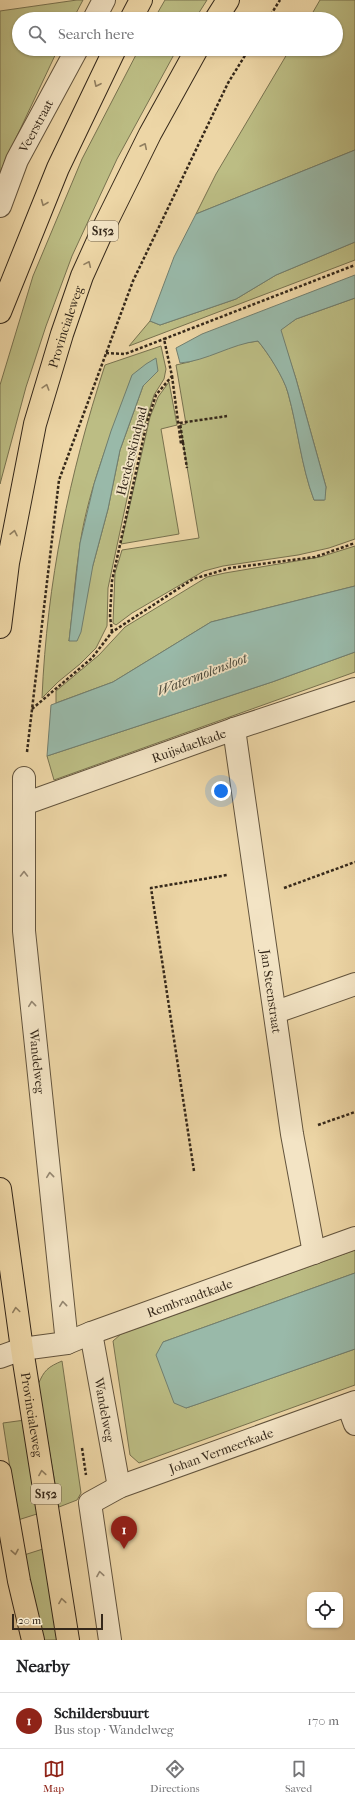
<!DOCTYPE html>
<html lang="en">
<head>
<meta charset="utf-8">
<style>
  body { margin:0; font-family:"IM FELL French Canon",serif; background:#f2f2f2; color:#202124 }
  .controls { position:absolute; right:12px; bottom:12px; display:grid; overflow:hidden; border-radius:8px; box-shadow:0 1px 3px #0004 }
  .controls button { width:36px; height:36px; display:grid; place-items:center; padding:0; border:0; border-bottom:1px solid #e0e0e0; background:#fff; color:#202124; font:20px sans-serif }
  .scale { position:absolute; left:12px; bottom:10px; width:91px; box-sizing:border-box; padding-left:4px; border:2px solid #35281a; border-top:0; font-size:11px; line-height:14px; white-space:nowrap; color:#35281a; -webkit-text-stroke:3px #f3e4c5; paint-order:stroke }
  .you { position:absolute; left:221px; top:791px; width:14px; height:14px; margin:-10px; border:3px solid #fff; border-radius:50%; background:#1a73e8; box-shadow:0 0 0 6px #1a73e833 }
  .badge { display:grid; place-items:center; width:26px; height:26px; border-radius:50%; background:#8f2418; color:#fff; font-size:13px; font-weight:700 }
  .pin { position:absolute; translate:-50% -33px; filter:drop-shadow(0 1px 2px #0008) }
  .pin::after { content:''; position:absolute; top:21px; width:14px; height:12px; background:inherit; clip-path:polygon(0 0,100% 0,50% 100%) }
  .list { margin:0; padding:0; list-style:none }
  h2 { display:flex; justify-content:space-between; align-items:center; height:52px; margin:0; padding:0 16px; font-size:17px }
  h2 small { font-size:13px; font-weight:400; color:#757577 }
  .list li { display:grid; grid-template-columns:26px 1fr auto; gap:12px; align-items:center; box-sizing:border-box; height:56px; padding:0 16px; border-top:1px solid #e0e0e0 }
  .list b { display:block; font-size:15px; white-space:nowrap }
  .list p { margin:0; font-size:13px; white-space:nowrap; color:#757577 }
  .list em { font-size:13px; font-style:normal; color:#757577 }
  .icon { flex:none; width:22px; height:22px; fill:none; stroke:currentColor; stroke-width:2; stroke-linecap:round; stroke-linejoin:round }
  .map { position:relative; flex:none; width:355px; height:1640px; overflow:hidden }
  .search { position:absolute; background:#fff; box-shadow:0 1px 3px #0004; left:12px; right:12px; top:12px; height:44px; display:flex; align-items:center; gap:10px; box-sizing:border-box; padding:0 14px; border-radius:22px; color:#757577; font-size:15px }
  .sheet { height:108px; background:#fff }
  nav { display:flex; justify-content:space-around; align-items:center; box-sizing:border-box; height:56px; border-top:1px solid #e0e0e0; background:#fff; font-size:11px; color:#757577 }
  nav a { display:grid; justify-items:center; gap:2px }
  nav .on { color:#8f2418 }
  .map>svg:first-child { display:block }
  .green { fill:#bcbd84; stroke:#78724f; fill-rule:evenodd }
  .water { fill:#99b9a9; stroke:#717f70 }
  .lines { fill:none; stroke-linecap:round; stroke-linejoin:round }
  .minor-casing { stroke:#63543d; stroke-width:24 }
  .tertiary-casing { stroke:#63543d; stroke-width:24 }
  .primary-casing { stroke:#35281a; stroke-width:24 }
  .path { stroke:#35281a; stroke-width:2.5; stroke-dasharray:3 2; stroke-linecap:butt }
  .minor { stroke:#f3e4c5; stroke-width:22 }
  .tertiary { stroke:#f3e4c5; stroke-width:22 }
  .primary { stroke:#edd6a6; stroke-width:22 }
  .oneway { stroke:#917f60 }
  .oneway2 { stroke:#948670 }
  .labels { text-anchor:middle; stroke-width:3.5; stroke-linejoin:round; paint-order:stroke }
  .shield { fill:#f3e4c5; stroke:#6e604d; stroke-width:1 }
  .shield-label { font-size:12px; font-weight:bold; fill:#35281a }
  .street-label { font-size:13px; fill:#35281a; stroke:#f3e4c5 }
  .water-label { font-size:14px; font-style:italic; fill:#4e4c3e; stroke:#f3e4c5 }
</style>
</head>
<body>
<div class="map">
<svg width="355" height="1640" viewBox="0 0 355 1640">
  <rect width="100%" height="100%" fill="#edd6a6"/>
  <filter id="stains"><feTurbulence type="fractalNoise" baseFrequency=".005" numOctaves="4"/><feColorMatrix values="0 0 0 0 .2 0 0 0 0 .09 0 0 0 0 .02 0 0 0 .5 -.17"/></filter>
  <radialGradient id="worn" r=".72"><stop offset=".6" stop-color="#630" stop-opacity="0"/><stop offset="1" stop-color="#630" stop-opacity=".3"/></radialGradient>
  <g class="green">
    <polygon points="77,0 83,0 73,19 19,19 19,49 58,49 0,172 0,11"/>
    <polygon points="165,0 207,0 195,19 154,19"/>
    <polygon points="320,0 355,0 355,150 196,214 216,174 290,49 336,49 336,19 309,19"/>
    <polygon points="139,49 177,49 117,159 72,256 46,326 26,387 0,484 0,385 33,276 82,159"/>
    <polygon points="355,242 355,260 129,346 150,321 160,325 236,299 276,275"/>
    <path d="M 355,298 L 355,539 L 329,548 L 298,555 L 223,566 L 204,571 L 132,613 L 116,625 L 113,623 L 115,573 L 122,550 L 199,538 L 180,425 L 186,424 L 176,365 L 189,362 L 238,344 L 258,341 C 268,353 284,377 288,393 C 298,428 301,465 314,500 L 324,500 L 326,487 L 296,379 L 280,330 L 296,319 Z"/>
    <path d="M 161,346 L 166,369 L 164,379 L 154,395 L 138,447 L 108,588 L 107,626 L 96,648 L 80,664 L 58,682 L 42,698 C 47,581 69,476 105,365 ZM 158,371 L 143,386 L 120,450 L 108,509 L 93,565 L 69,641 C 73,609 75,576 80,544 C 89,485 113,431 132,376 Z"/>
    <polygon points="169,382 177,425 161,429 179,534 121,544 150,417 158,397"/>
    <polygon points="355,546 355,586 211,622 113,682 56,703 56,691 99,655 125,627 207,577 225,573 320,557"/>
    <polygon points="355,652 355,672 54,780 47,756 272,682"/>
    <polygon points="355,1250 355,1273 163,1342 186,1408 355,1349 355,1385 139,1463 130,1455 113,1341 121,1334"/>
    <path d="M 62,1361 L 81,1493 L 77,1500 L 59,1507 L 38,1385 C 44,1370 48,1367 62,1361 Z"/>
    <polygon points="25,1420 40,1513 18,1520 3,1423"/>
    <polygon points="46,1548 57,1640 44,1640 24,1555"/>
  </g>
  <g class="water">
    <polygon points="355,150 355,242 276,275 236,299 160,325 150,321 174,257 196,214"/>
    <path d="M 355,275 L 355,298 L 296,319 L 281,330 L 296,379 L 326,487 L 325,500 L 314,500 C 301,466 298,429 288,393 C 284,378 268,353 258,341 C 231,344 207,361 180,363 L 176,348 L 202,334 Z"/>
    <polygon points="156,358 158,371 143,386 120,450 108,509 93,565 81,632 77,641 69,641 80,543 94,484 111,431 132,375 146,364"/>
    <polygon points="355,586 355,652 272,682 47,756 51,705 113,682 211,622"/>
    <polygon points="355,1273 355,1349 198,1404 186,1408 174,1403 156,1355 163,1342"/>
  </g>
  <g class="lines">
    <defs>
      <g id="minor">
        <polyline points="94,19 104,0"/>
        <path id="s1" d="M 0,206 L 17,160 L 77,49"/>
        <path id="s2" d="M 234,729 L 292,1134 L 314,1253"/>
        <path id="s3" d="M 24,778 L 24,931 L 67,1343"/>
        <path id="s4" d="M 24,804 L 234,729 L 355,689"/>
        <polyline points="276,1012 355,984"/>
        <path id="s5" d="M 91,1333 L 119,1487"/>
        <path id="s6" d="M 22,1349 L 67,1343 L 91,1333 L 355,1238"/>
        <polyline points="348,1405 355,1424"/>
        <path id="s7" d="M 110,1640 L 90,1503 L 119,1487 L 355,1402"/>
      </g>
      <polyline id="tertiary" points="0,1357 22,1349"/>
      <g id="primary">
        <polyline points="131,19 141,0"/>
        <polyline points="216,19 228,0"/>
        <polyline points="0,312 58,168 115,49"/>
        <path id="s8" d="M 0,627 L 8,563 L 35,424 L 62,334 L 82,276 L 105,225 L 150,134 L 197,49"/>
        <path id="s9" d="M 0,1189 L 22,1349 L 68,1640"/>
        <polyline points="0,1472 19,1581 33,1640"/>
      </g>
    </defs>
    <use href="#minor" class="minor-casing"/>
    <use href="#tertiary" class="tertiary-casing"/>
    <use href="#primary" class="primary-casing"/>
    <g class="path">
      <polyline points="268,19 280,0"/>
      <polyline points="106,353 125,354 164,339"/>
      <polyline points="172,376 181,444 183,443 187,468"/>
      <polyline points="183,443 180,423 227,416"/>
      <polyline points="112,632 110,616 112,581 147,422 156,395 172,376 164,339 355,265"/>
      <polyline points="32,709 92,658 112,632 193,579 230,568 315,557 355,543"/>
      <polyline points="27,752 59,480 133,281 228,83 249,49"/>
      <polyline points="284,888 355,862"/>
      <polyline points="318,1125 355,1112"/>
      <polyline points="194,1171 151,888 227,875"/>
      <polyline points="82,1448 86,1475"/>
    </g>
    <use href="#minor" class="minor"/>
    <use href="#tertiary" class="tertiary"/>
    <use href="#primary" class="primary"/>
  </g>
  <defs><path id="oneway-chevron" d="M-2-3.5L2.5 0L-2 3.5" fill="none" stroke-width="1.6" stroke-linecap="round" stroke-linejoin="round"/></defs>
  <g class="oneway">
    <use href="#oneway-chevron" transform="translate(97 84) rotate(115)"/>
    <use href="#oneway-chevron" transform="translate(144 146) rotate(-64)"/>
    <use href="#oneway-chevron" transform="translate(44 203) rotate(112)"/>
    <use href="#oneway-chevron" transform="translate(88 264) rotate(-66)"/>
    <use href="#oneway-chevron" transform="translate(46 387) rotate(-73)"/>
    <use href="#oneway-chevron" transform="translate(14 533) rotate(-78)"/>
    <use href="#oneway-chevron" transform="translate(16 1310) rotate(-98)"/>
    <use href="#oneway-chevron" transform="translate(42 1473) rotate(-99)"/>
    <use href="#oneway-chevron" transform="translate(15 1552) rotate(80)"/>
    <use href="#oneway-chevron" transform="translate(62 1601) rotate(-99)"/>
  </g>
  <g class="oneway2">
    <use href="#oneway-chevron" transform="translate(24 874) rotate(-90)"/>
    <use href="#oneway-chevron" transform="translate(32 1004) rotate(-96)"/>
    <use href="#oneway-chevron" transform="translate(50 1175) rotate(-96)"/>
    <use href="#oneway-chevron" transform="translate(63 1304) rotate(-96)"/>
    <use href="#oneway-chevron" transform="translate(100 1574) rotate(-99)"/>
  </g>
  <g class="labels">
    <g class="shield">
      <rect x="88" y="221" width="30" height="20" rx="3"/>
      <rect x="31" y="1484" width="30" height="20" rx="3"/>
    </g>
    <g class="shield-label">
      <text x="103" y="235">S152</text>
      <text x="46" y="1498">S152</text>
    </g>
    <g class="street-label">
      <text dy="5" stroke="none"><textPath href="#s1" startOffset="88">Veerstraat</textPath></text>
      <text dy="5" stroke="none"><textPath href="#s8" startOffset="308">Provincialeweg</textPath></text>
      <text transform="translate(131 451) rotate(-76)" y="5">Herderskindpad</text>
      <text dy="5" stroke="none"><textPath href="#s4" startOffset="175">Ruijsdaelkade</textPath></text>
      <text dy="5" stroke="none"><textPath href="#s2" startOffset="265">Jan Steenstraat</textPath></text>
      <text dy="5" stroke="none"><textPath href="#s3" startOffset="284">Wandelweg</textPath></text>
      <text dy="5" stroke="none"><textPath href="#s6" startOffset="176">Rembrandtkade</textPath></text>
      <text dy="5" stroke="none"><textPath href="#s5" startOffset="78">Wandelweg</textPath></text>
      <text dy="5" stroke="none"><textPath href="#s9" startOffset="228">Provincialeweg</textPath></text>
      <text dy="5" stroke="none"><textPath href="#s7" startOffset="280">Johan Vermeerkade</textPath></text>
    </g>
    <g class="water-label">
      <text transform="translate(202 674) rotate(-21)" y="5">Watermolensloot</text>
    </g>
  </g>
  <rect width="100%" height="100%" filter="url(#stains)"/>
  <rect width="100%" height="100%" fill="url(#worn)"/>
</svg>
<div class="controls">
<button><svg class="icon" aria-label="locate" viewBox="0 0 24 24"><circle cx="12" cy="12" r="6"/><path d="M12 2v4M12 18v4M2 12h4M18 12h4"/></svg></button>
</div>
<div class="scale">20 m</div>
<div class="you"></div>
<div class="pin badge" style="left:124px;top:1549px">1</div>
<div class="search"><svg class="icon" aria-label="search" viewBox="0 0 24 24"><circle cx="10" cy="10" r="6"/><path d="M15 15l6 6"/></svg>Search here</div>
</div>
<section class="sheet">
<h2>Nearby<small></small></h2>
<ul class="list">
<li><span class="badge">1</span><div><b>Schildersbuurt</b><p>Bus stop · Wandelweg</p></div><em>170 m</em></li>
</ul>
</section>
<nav>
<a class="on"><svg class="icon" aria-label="map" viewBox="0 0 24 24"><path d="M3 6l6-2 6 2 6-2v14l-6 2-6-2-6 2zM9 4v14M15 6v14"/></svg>Map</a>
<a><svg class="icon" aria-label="directions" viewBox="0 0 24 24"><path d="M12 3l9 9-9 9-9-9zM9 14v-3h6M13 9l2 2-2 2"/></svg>Directions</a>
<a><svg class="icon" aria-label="saved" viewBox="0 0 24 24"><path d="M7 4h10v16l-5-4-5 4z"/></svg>Saved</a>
</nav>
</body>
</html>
